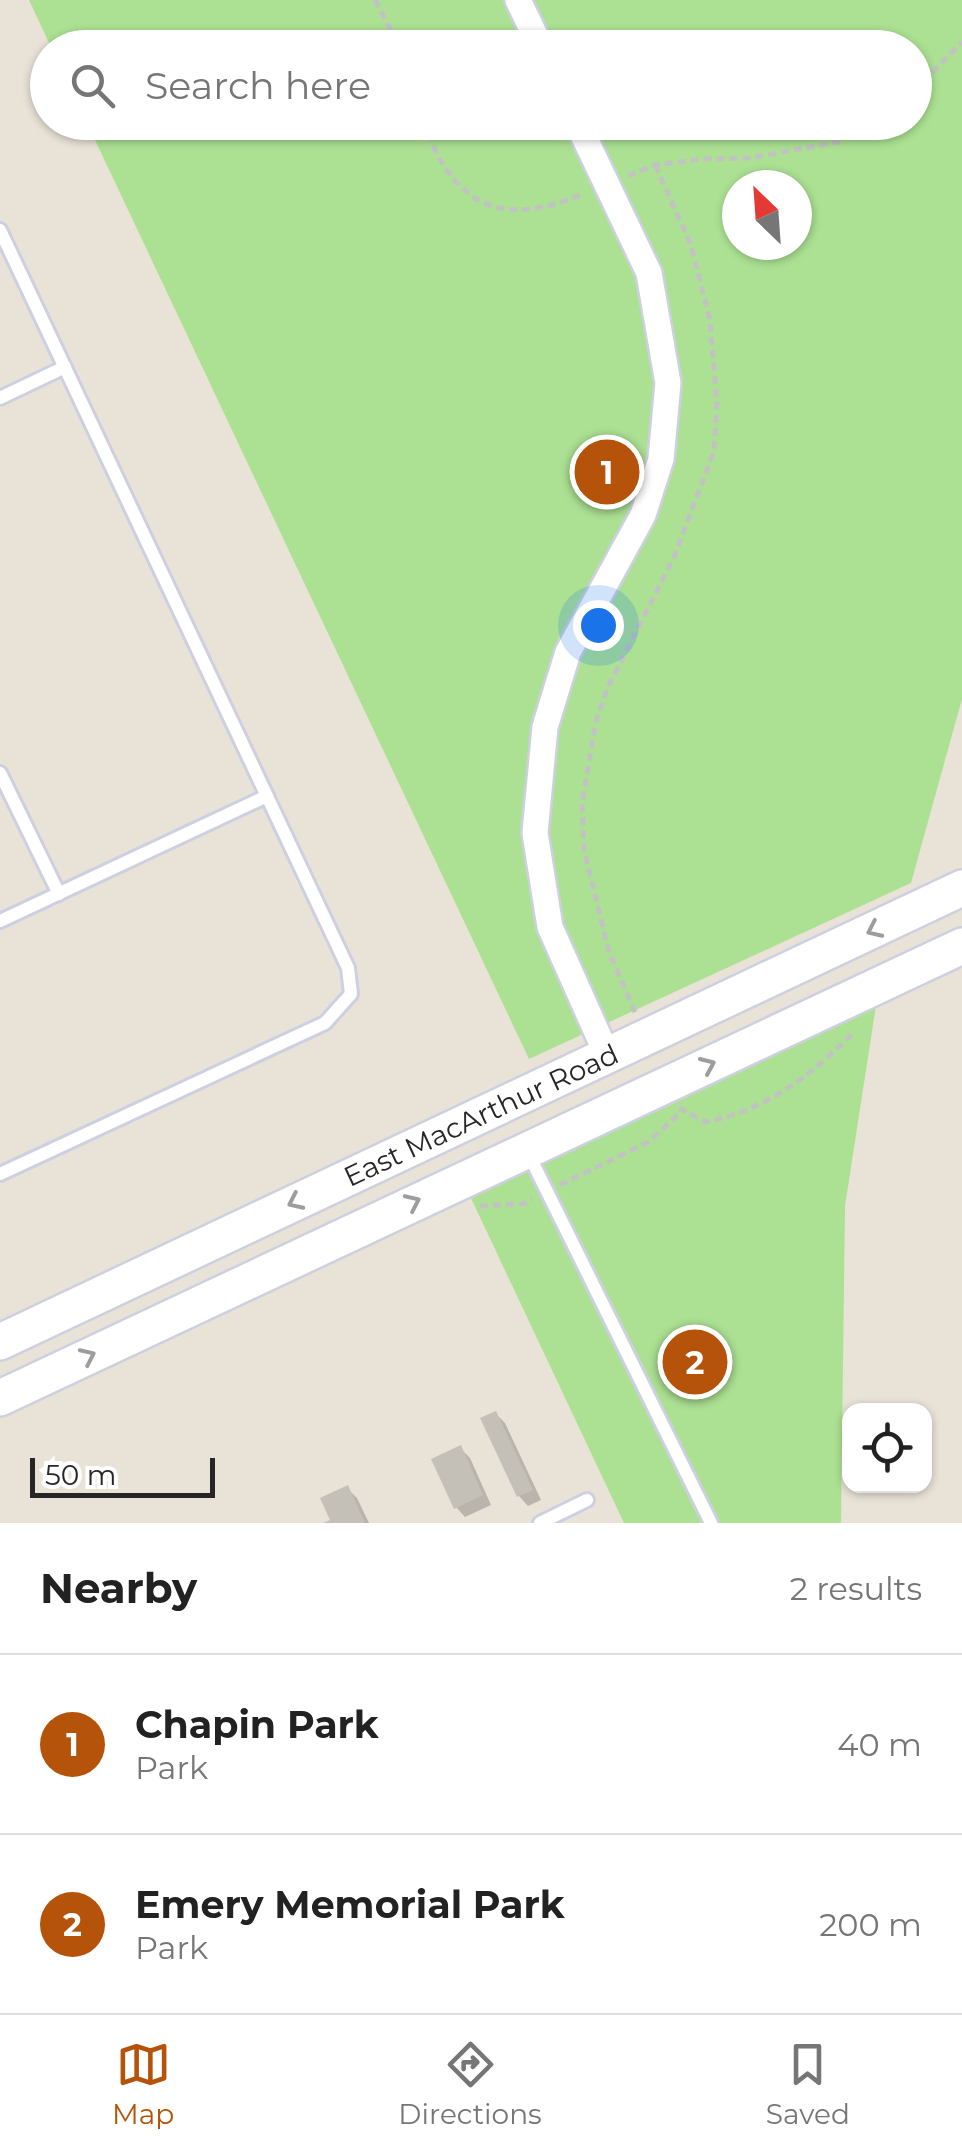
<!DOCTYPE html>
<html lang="en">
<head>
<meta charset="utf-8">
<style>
  body { margin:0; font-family:Montserrat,sans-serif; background:#f2f2f2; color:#222 }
  .controls { position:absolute; right:30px; bottom:30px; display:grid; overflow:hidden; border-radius:20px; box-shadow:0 2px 8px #0004 }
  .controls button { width:90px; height:90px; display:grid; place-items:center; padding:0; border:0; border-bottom:2px solid #e0e0e0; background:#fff; color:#222; font:50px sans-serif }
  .compass { position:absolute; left:722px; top:170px; width:90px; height:90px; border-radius:50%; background:#fff; box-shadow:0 2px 8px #0004; rotate:335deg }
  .scale { position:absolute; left:30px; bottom:25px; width:185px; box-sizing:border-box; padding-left:10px; border:5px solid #262626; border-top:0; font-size:28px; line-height:35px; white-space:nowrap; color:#262626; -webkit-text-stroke:8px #fff; paint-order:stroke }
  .you { position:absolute; left:598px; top:625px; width:35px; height:35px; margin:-25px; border:8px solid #fff; border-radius:50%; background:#1a73e8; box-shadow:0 0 0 15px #1a73e833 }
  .badge { display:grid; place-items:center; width:65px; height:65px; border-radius:50%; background:#b45309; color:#fff; font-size:32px; font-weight:700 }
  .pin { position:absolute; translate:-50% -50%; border:5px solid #fff; box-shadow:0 2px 10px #0006 }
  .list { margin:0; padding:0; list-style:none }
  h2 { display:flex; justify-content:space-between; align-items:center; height:130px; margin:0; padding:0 40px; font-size:42px }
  h2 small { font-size:32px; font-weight:400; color:#767676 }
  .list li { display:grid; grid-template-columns:65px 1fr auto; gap:30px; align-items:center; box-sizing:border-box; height:180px; padding:0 40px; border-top:2px solid #e0e0e0 }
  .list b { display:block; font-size:38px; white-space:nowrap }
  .list p { margin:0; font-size:32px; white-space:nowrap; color:#767676 }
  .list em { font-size:32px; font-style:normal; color:#767676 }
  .icon { flex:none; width:55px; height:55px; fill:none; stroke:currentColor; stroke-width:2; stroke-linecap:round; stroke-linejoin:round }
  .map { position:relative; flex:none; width:962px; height:1523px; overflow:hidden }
  .search { position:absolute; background:#fff; box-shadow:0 2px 8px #0004; left:30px; right:30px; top:30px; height:110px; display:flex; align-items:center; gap:25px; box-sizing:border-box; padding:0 35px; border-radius:55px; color:#767676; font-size:38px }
  .sheet { height:490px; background:#fff }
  nav { display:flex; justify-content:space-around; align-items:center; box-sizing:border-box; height:140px; border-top:2px solid #e0e0e0; background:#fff; font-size:28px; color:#767676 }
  nav a { display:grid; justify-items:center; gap:5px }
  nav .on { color:#b45309 }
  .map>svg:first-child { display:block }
  .green { fill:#ace193; fill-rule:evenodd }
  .shadow { fill:#0003 }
  .building { fill:#c4bfb7 }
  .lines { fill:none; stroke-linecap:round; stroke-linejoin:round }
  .lane-casing { stroke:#cdd0e0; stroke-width:18 }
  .street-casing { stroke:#cdd0e0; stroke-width:30 }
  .secondary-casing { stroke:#cdd0e0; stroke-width:40 }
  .path { stroke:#c2c2c2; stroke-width:5; stroke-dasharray:8 5; stroke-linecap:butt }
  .lane { stroke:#fff; stroke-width:12 }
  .street { stroke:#fff; stroke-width:25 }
  .secondary { stroke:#fff; stroke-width:35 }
  .oneway { stroke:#9d9d9d }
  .labels { text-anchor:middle; stroke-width:9; stroke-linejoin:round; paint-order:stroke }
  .street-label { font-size:28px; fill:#262626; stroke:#fff }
</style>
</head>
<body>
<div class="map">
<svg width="962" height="1523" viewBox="0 0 962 1523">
  <rect width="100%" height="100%" fill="#e9e2d7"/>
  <g class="green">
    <path d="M 29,0 L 962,0 L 962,699 L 911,883 L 529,1059 L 87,123 L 914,122 L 914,48 L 51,47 ZM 737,185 L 797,185 L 797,245 L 737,245 Z"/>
    <polygon points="877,999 845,1206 841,1523 624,1523 469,1194"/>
  </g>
  <g class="shadow">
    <polygon points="496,1414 505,1423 541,1500 528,1506 519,1496"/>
    <polygon points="460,1448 470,1458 491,1505 465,1517 456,1507"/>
    <polygon points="347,1488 357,1498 369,1523 329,1523"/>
  </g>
  <g class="building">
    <polygon points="496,1411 533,1490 517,1497 480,1418"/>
    <polygon points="461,1445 483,1495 454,1509 431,1459"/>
    <polygon points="348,1485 365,1523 323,1523 330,1520 320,1498"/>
  </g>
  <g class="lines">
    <defs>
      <g id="lane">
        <polyline points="0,230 348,968 351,994 325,1023 0,1174"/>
        <polyline points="0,398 65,367"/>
        <polyline points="0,773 59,894"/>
        <polyline points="0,921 267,796"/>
        <polyline points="527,1151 711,1523"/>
        <polyline points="540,1523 587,1500"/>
      </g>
      <g id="street">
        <polyline points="518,0 541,48"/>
        <polyline points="577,122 649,273 668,383 661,459 643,515 568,652 545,727 535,833 550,927 607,1055"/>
      </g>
      <g id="secondary">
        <polyline points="0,1342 962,888"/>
        <polyline points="0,1398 962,946"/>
      </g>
    </defs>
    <use href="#lane" class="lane-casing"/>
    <use href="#street" class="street-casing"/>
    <use href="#secondary" class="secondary-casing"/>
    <g class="path">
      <polyline points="375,0 400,48"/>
      <polyline points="914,91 962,42"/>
      <path d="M 423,122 C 454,208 503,229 585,193"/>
      <polyline points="628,176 655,165 703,159 750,158 838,142 870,122"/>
      <polyline points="635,1012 609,952 584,850 582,803 596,721 608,687 674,557 714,451 717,404 710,321 691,245 655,165"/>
      <path d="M 679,1108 L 706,1122 C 767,1110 812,1075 855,1031"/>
      <polyline points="560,1185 648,1142 681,1112"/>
      <polyline points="480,1206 523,1204 532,1199"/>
    </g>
    <use href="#lane" class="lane"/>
    <use href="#street" class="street"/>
    <use href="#secondary" class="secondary"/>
  </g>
  <defs><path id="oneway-chevron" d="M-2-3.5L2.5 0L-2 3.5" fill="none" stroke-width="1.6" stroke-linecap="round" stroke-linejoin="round" transform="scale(2.5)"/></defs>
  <g class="oneway">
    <use href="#oneway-chevron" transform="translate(874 930) rotate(155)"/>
    <use href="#oneway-chevron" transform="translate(708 1065) rotate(-24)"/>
    <use href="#oneway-chevron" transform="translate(295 1202) rotate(155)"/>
    <use href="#oneway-chevron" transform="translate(413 1202) rotate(-25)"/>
    <use href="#oneway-chevron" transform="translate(88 1356) rotate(-25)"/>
  </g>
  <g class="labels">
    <g class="street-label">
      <text transform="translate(481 1115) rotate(-25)" y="10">East MacArthur Road</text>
    </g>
  </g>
</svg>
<div class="controls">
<button><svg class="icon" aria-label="locate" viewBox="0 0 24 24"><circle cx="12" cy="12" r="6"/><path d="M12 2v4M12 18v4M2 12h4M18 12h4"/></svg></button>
</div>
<svg class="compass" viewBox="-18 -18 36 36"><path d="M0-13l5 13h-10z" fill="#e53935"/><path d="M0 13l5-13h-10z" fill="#767676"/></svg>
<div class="scale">50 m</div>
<div class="you"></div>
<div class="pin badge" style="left:607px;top:472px">1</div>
<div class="pin badge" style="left:695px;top:1362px">2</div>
<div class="search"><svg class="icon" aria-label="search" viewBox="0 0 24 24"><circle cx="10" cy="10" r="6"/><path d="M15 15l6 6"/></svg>Search here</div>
</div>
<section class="sheet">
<h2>Nearby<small>2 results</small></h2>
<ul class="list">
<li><span class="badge">1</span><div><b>Chapin Park</b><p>Park</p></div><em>40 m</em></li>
<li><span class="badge">2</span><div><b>Emery Memorial Park</b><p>Park</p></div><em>200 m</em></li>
</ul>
</section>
<nav>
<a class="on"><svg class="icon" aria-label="map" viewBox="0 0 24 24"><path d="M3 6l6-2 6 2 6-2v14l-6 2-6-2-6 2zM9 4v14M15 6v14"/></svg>Map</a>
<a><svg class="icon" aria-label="directions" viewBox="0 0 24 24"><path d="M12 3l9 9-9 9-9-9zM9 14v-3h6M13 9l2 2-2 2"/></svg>Directions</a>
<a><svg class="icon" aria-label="saved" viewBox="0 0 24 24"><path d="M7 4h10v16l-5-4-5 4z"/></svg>Saved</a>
</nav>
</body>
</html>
